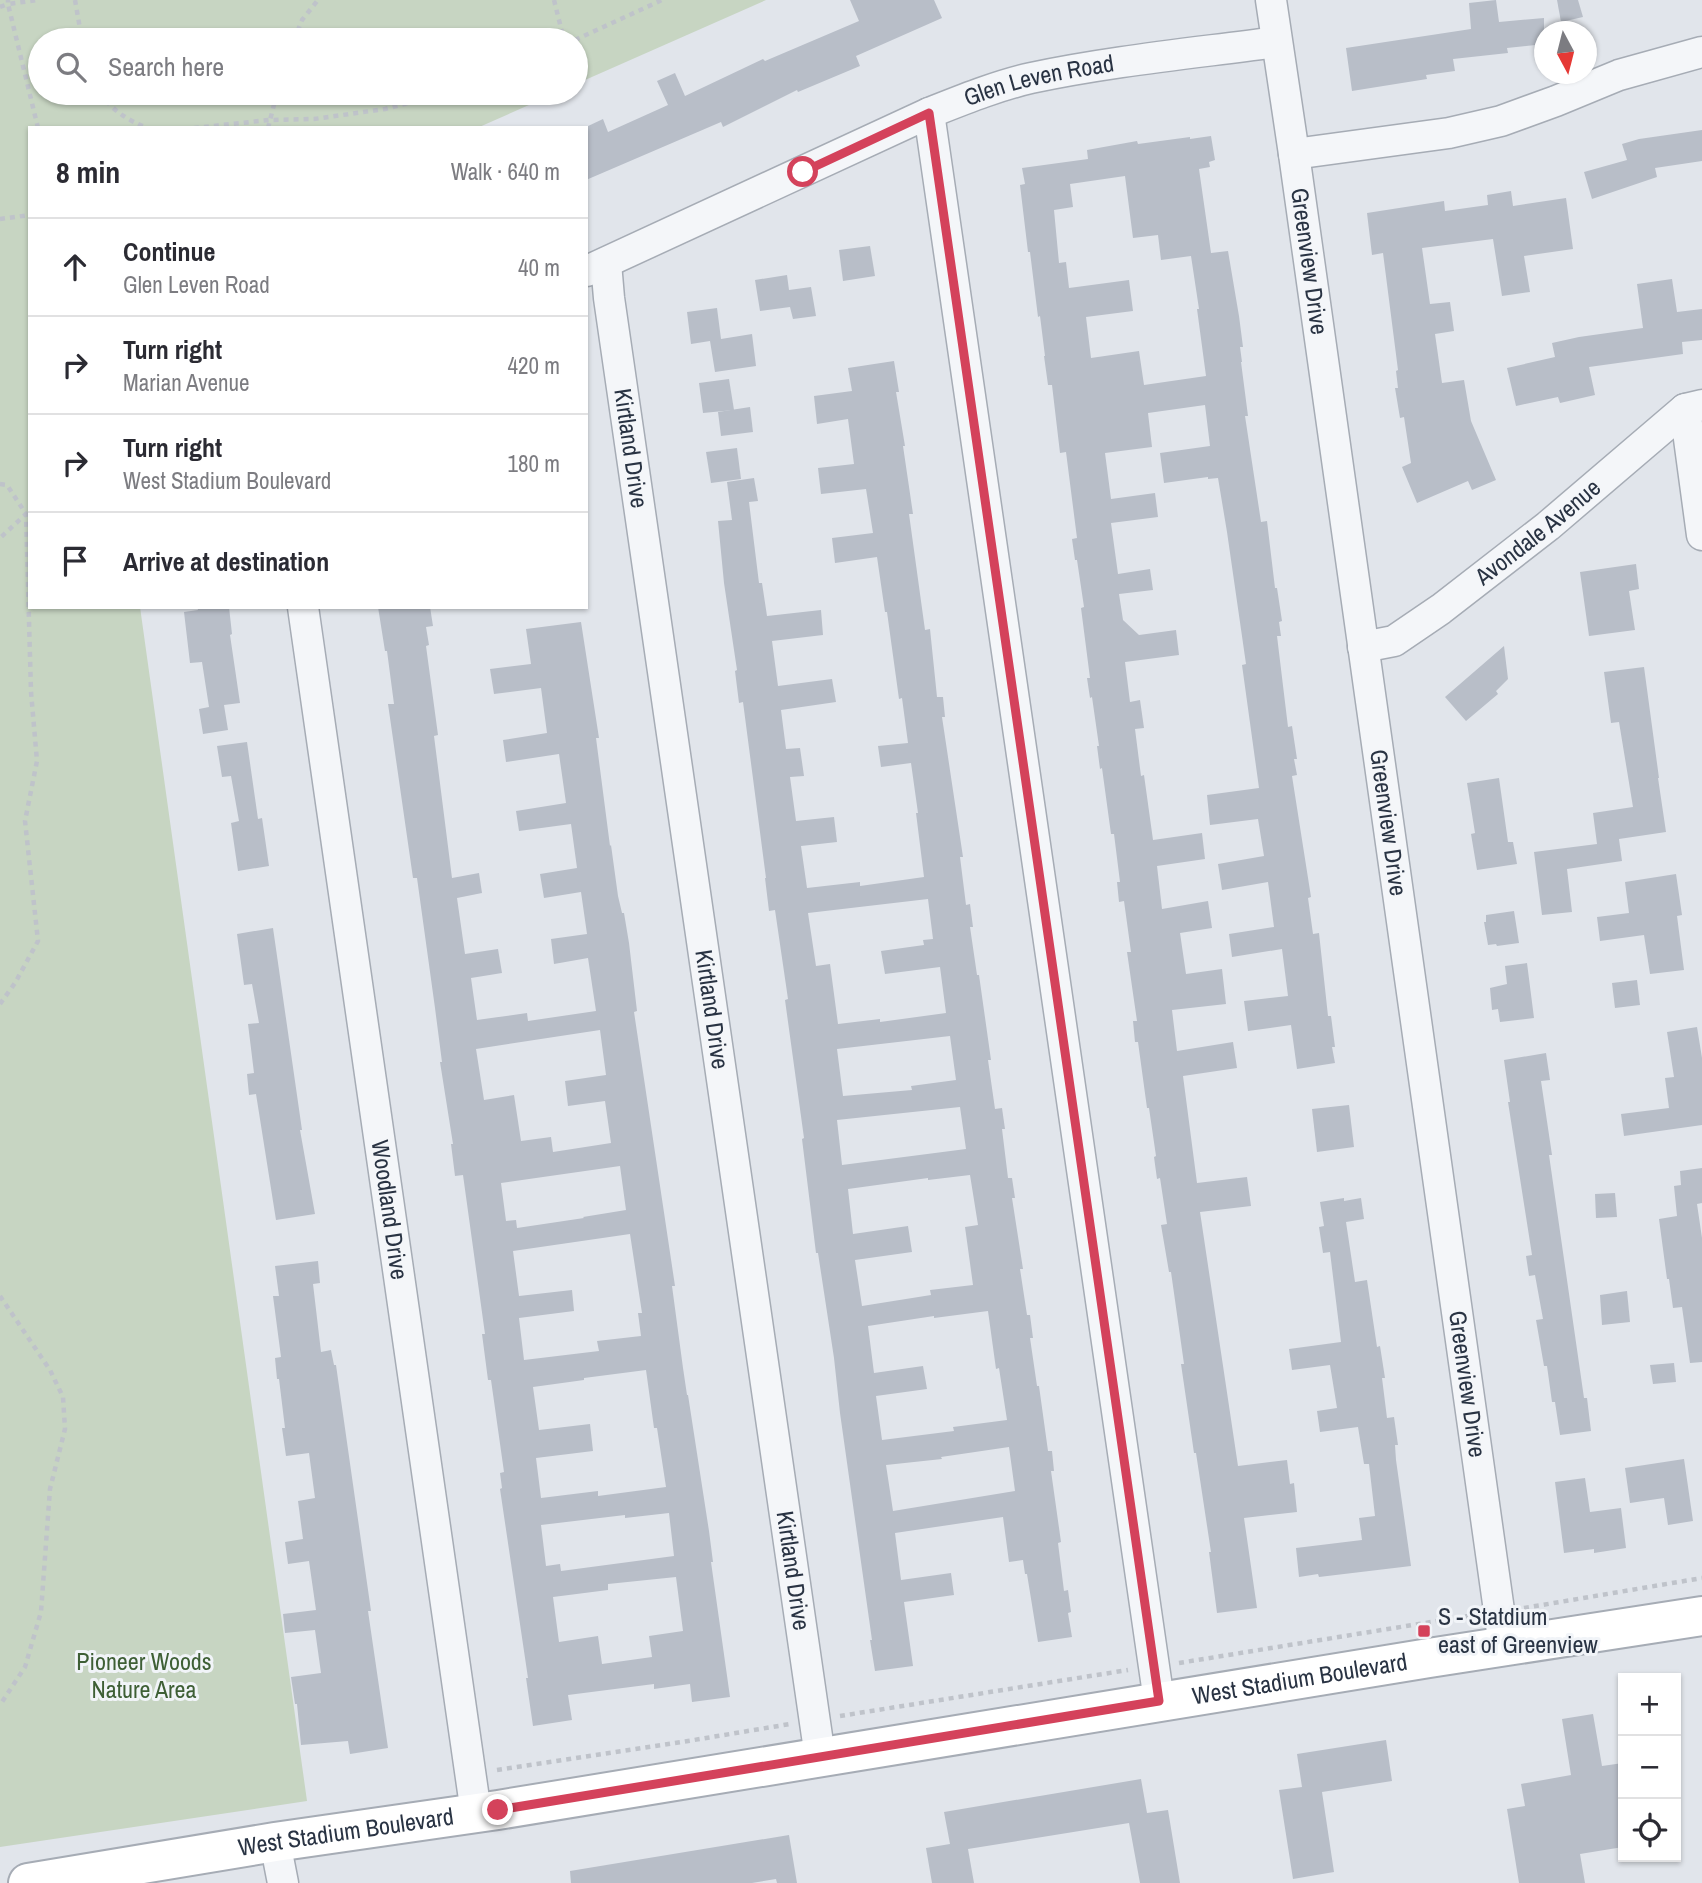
<!DOCTYPE html>
<html lang="en">
<head>
<meta charset="utf-8">
<style>
  body { margin:0; font-family:"Archivo Narrow",sans-serif; background:#f2f2f3; color:#2b2b33 }
  .controls { position:absolute; right:21px; bottom:21px; display:grid; overflow:hidden; border-radius:0px; box-shadow:0 2px 5px #0004 }
  .controls button { width:63px; height:63px; display:grid; place-items:center; padding:0; border:0; border-bottom:2px solid #e1e1e2; background:#fff; color:#2b2b33; font:35px sans-serif }
  .compass { position:absolute; left:1534px; top:21px; width:63px; height:63px; border-radius:50%; background:#fff; box-shadow:0 2px 5px #0004; rotate:173deg }
  .stop { position:absolute; width:21px; height:21px; margin:-16px; border:5px solid #d4425b; border-radius:50%; background:#fff }
  .stop.end { background:#d4425b; border-color:#fff; box-shadow:0 2px 7px #0008 }
  .list { margin:0; padding:0; list-style:none }
  h2 { display:flex; justify-content:space-between; align-items:center; height:91px; margin:0; padding:0 28px; font-size:30px }
  h2 small { font-size:23px; font-weight:400; color:#7c7c81 }
  .list li { display:grid; grid-template-columns:46px 1fr auto; gap:21px; align-items:center; box-sizing:border-box; height:98px; padding:0 28px; border-top:2px solid #e1e1e2 }
  .list b { display:block; font-size:26px; white-space:nowrap }
  .list p { margin:0; font-size:23px; white-space:nowrap; color:#7c7c81 }
  .list em { font-size:23px; font-style:normal; color:#7c7c81 }
  .icon { flex:none; width:38px; height:38px; fill:none; stroke:currentColor; stroke-width:2; stroke-linecap:round; stroke-linejoin:round }
  .map { position:relative; flex:none; width:1702px; height:1883px; overflow:hidden }
  .search { position:absolute; background:#fff; box-shadow:0 2px 5px #0004; left:28px; top:28px; width:560px; height:77px; display:flex; align-items:center; gap:18px; box-sizing:border-box; padding:0 24px; border-radius:38px; color:#7c7c81; font-size:26px }
  .panel { position:absolute; background:#fff; box-shadow:0 2px 5px #0004; left:28px; top:126px; width:560px; height:483px; border-radius:0px }
  .map>svg:first-child { display:block }
  .green { fill:#c7d5c2 }
  .building { fill:#b8bec8; fill-rule:evenodd }
  .lines { fill:none; stroke-linecap:round; stroke-linejoin:round }
  .street-casing { stroke:#a6acb5; stroke-width:33 }
  .secondary-casing { stroke:#a6acb5; stroke-width:42 }
  .path { stroke:#bfc3ca; stroke-width:4.5; stroke-dasharray:5 5; stroke-linecap:butt }
  .street { stroke:#f4f6f9; stroke-width:30 }
  .secondary { stroke:#fff; stroke-width:38 }
  .route { stroke:#d4425b; stroke-width:9 }
  .poi-dot { fill:#d4425b; stroke:#f1f4f8; stroke-width:2.5 }
  .labels { text-anchor:middle; stroke-width:6; stroke-linejoin:round; paint-order:stroke }
  .street-label { font-size:24px; fill:#293343; stroke:#f1f4f8 }
  .poi-label { font-size:24px; fill:#293343; stroke:#f1f4f8; text-anchor:start }
  .park-label { font-size:24px; fill:#3e5f35; stroke:#f1f4f8 }
</style>
</head>
<body>
<div class="map">
<svg width="1702" height="1883" viewBox="0 0 1702 1883">
  <rect width="100%" height="100%" fill="#e1e5eb"/>
  <polygon class="green" points="0,0 766,0 576,84 576,40 40,40 40,93 556,93 477,128 30,128 30,607 140,607 307,1801 0,1847"/>
  <g class="building">
    <polygon points="850,0 934,0 942,18 856,56 860,66 798,92 797,90 723,127 721,122 586,180 586,127 603,119 608,132 668,105 657,81 675,73 685,96 763,59 765,61 859,21"/>
    <polygon points="1496,0 1499,22 1544,18 1544,44 1507,48 1508,53 1453,59 1455,71 1426,75 1427,79 1352,91 1346,48 1471,29 1469,3"/>
    <polygon points="1557,0 1578,0 1583,17 1561,22"/>
    <polygon points="1702,130 1702,161 1655,168 1657,177 1592,199 1584,172 1627,160 1622,144 1639,139"/>
    <path d="M 1211,136 L 1215,160 L 1209,162 L 1210,167 L 1199,169 L 1211,253 L 1228,251 L 1239,316 L 1243,347 L 1240,347 L 1242,362 L 1241,362 L 1248,416 L 1245,416 L 1261,522 L 1267,521 L 1275,588 L 1277,588 L 1282,621 L 1279,622 L 1281,636 L 1277,636 L 1288,727 L 1292,726 L 1297,759 L 1294,759 L 1297,775 L 1292,776 L 1311,897 L 1308,898 L 1313,934 L 1319,933 L 1328,1016 L 1331,1016 L 1335,1047 L 1332,1047 L 1335,1063 L 1297,1069 L 1291,1025 L 1248,1031 L 1244,1001 L 1288,996 L 1282,949 L 1232,957 L 1229,934 L 1274,927 L 1268,882 L 1222,890 L 1218,864 L 1264,856 L 1258,819 L 1210,825 L 1207,795 L 1259,788 L 1242,665 L 1246,664 L 1227,532 L 1218,478 L 1208,479 L 1208,477 L 1164,483 L 1160,453 L 1210,446 L 1205,405 L 1148,413 L 1152,447 L 1105,453 L 1111,499 L 1155,493 L 1158,517 L 1111,523 L 1118,574 L 1150,569 L 1153,590 L 1119,594 L 1123,620 L 1139,635 L 1176,630 L 1179,655 L 1125,662 L 1130,702 L 1140,700 L 1144,728 L 1135,729 L 1141,776 L 1144,775 L 1153,840 L 1202,833 L 1205,859 L 1157,866 L 1162,909 L 1208,901 L 1212,928 L 1180,933 L 1186,974 L 1222,969 L 1226,1004 L 1172,1010 L 1177,1051 L 1233,1042 L 1237,1068 L 1183,1076 L 1197,1183 L 1247,1177 L 1251,1206 L 1200,1212 L 1238,1466 L 1287,1460 L 1290,1484 L 1294,1483 L 1297,1512 L 1244,1518 L 1257,1608 L 1217,1613 L 1209,1552 L 1211,1552 L 1196,1453 L 1194,1453 L 1181,1364 L 1184,1364 L 1171,1272 L 1169,1272 L 1161,1225 L 1167,1224 L 1160,1178 L 1157,1179 L 1154,1157 L 1156,1156 L 1149,1108 L 1147,1108 L 1138,1042 L 1135,1042 L 1133,1021 L 1137,1021 L 1127,952 L 1131,952 L 1124,901 L 1119,902 L 1117,882 L 1120,882 L 1114,834 L 1111,834 L 1102,768 L 1100,769 L 1097,746 L 1099,746 L 1092,697 L 1090,698 L 1087,678 L 1090,678 L 1081,608 L 1084,607 L 1077,560 L 1075,560 L 1072,539 L 1077,538 L 1066,452 L 1060,453 L 1052,385 L 1048,385 L 1044,356 L 1045,356 L 1040,316 L 1038,317 L 1030,252 L 1028,252 L 1020,185 L 1025,184 L 1022,168 L 1088,159 L 1087,150 L 1137,141 L 1138,144 L 1190,137 L 1190,139 ZM 1125,176 L 1133,238 L 1158,235 L 1161,260 L 1191,256 L 1199,309 L 1197,309 L 1206,376 L 1144,385 L 1139,351 L 1091,358 L 1086,317 L 1133,311 L 1129,280 L 1069,288 L 1066,262 L 1059,263 L 1054,210 L 1073,207 L 1070,184 Z"/>
    <polygon points="1511,191 1513,206 1566,198 1573,249 1524,256 1530,292 1502,296 1493,239 1422,248 1430,304 1450,302 1454,331 1435,334 1442,383 1464,380 1471,421 1496,480 1472,490 1468,481 1417,503 1402,467 1411,463 1404,417 1400,418 1395,388 1398,388 1396,371 1398,370 1383,253 1372,255 1367,213 1444,201 1445,211 1488,205 1487,195"/>
    <polygon points="870,246 875,276 843,281 839,250"/>
    <polygon points="787,275 789,290 811,287 816,316 793,319 790,307 760,311 755,280"/>
    <polygon points="1672,279 1677,312 1702,309 1702,340 1682,342 1683,354 1589,367 1595,395 1560,403 1558,397 1516,406 1507,368 1555,357 1552,343 1579,337 1643,328 1637,284"/>
    <polygon points="717,308 721,339 752,334 756,366 715,372 710,341 691,344 687,312"/>
    <path d="M 894,361 L 899,392 L 896,392 L 905,446 L 903,446 L 913,514 L 909,514 L 925,630 L 930,629 L 937,697 L 943,697 L 945,717 L 942,717 L 963,857 L 960,857 L 966,905 L 970,904 L 973,927 L 970,927 L 977,975 L 979,975 L 991,1060 L 988,1060 L 995,1109 L 1002,1108 L 1005,1129 L 1002,1129 L 1008,1178 L 1012,1178 L 1015,1198 L 1012,1198 L 1023,1269 L 1020,1269 L 1027,1315 L 1030,1315 L 1033,1338 L 1030,1338 L 1037,1386 L 1039,1386 L 1048,1451 L 1052,1451 L 1054,1471 L 1051,1471 L 1061,1542 L 1058,1543 L 1064,1591 L 1068,1590 L 1071,1612 L 1068,1613 L 1072,1637 L 1038,1642 L 1027,1574 L 1025,1574 L 1023,1560 L 1009,1562 L 1003,1517 L 895,1533 L 901,1580 L 951,1573 L 954,1595 L 904,1602 L 913,1666 L 875,1671 L 870,1640 L 872,1640 L 840,1413 L 834,1358 L 818,1253 L 816,1253 L 802,1139 L 804,1138 L 785,1000 L 788,999 L 775,910 L 769,911 L 765,878 L 766,878 L 743,702 L 739,703 L 735,671 L 737,670 L 724,583 L 718,521 L 732,520 L 727,482 L 754,478 L 758,501 L 749,502 L 759,583 L 762,583 L 767,616 L 821,610 L 823,635 L 772,641 L 778,686 L 832,679 L 836,702 L 781,710 L 786,749 L 800,748 L 804,776 L 790,777 L 796,821 L 834,817 L 837,842 L 801,846 L 807,888 L 860,882 L 860,886 L 924,877 L 916,813 L 918,813 L 911,763 L 881,767 L 878,746 L 908,743 L 902,698 L 899,699 L 887,612 L 885,612 L 877,557 L 835,563 L 832,538 L 873,533 L 866,489 L 821,494 L 818,468 L 854,464 L 848,419 L 817,424 L 814,396 L 852,391 L 848,368 ZM 928,899 L 933,939 L 923,940 L 924,945 L 881,951 L 885,974 L 940,967 L 946,1013 L 880,1022 L 880,1019 L 838,1024 L 830,964 L 816,966 L 808,913 ZM 950,1036 L 956,1080 L 911,1086 L 912,1090 L 843,1096 L 837,1049 ZM 960,1107 L 966,1149 L 842,1165 L 837,1120 ZM 970,1175 L 978,1225 L 965,1227 L 973,1285 L 930,1290 L 931,1295 L 862,1306 L 855,1260 L 912,1252 L 908,1226 L 853,1234 L 848,1189 L 928,1178 L 928,1180 ZM 988,1311 L 996,1369 L 999,1368 L 1007,1420 L 953,1427 L 954,1431 L 882,1440 L 876,1396 L 927,1389 L 923,1366 L 874,1373 L 868,1326 L 934,1316 L 934,1318 ZM 1009,1447 L 1015,1491 L 893,1511 L 886,1465 L 942,1459 L 941,1457 Z"/>
    <polygon points="729,379 734,410 703,413 699,383"/>
    <polygon points="750,407 753,432 721,436 718,412"/>
    <polygon points="737,448 741,479 711,483 706,452"/>
    <polygon points="1636,564 1639,589 1629,591 1635,630 1589,636 1580,572"/>
    <polygon points="197,607 229,607 232,634 230,635 240,703 224,705 228,730 203,734 199,709 209,707 202,662 190,663 184,612 198,610"/>
    <path d="M 378,607 L 430,607 L 433,626 L 426,627 L 429,645 L 426,646 L 438,735 L 434,736 L 452,878 L 479,873 L 482,893 L 457,898 L 465,954 L 498,949 L 502,973 L 471,978 L 477,1020 L 527,1013 L 528,1021 L 596,1011 L 588,958 L 554,964 L 551,939 L 587,934 L 581,892 L 544,898 L 540,874 L 577,868 L 571,824 L 519,831 L 516,811 L 566,803 L 559,754 L 506,762 L 503,740 L 547,733 L 541,688 L 494,694 L 490,669 L 531,664 L 526,629 L 581,622 L 599,738 L 596,738 L 610,846 L 611,845 L 618,896 L 622,913 L 624,913 L 629,943 L 637,1011 L 634,1012 L 675,1286 L 672,1286 L 683,1368 L 687,1395 L 688,1395 L 709,1531 L 713,1562 L 711,1562 L 730,1697 L 692,1702 L 690,1684 L 654,1689 L 654,1684 L 568,1695 L 572,1720 L 533,1726 L 526,1678 L 528,1678 L 500,1489 L 502,1488 L 500,1473 L 504,1472 L 491,1380 L 488,1380 L 482,1334 L 485,1334 L 463,1175 L 455,1176 L 451,1144 L 453,1144 L 440,1062 L 442,1062 L 435,1008 L 417,878 L 413,878 L 388,704 L 394,704 L 387,651 L 385,651 ZM 600,1030 L 606,1075 L 565,1081 L 568,1106 L 605,1101 L 611,1143 L 553,1152 L 551,1137 L 521,1141 L 514,1095 L 484,1100 L 476,1049 ZM 620,1166 L 626,1210 L 583,1217 L 584,1218 L 517,1228 L 516,1220 L 506,1221 L 501,1183 ZM 630,1234 L 642,1313 L 638,1313 L 641,1336 L 597,1341 L 599,1351 L 524,1360 L 519,1318 L 574,1311 L 572,1290 L 519,1296 L 513,1251 ZM 646,1370 L 654,1428 L 657,1428 L 666,1487 L 598,1496 L 598,1491 L 541,1498 L 536,1458 L 593,1451 L 590,1424 L 539,1430 L 533,1387 L 584,1380 L 584,1378 ZM 669,1513 L 674,1556 L 561,1571 L 560,1564 L 546,1566 L 541,1525 L 625,1515 L 625,1518 ZM 676,1577 L 683,1631 L 649,1636 L 652,1657 L 602,1664 L 598,1636 L 559,1642 L 553,1597 L 608,1590 L 608,1584 Z"/>
    <polygon points="1504,646 1508,679 1496,691 1498,694 1466,721 1445,697"/>
    <polygon points="1644,667 1659,778 1658,778 1666,832 1619,839 1622,861 1567,869 1572,912 1542,915 1534,852 1597,844 1593,813 1633,807 1619,722 1611,723 1604,672"/>
    <polygon points="247,742 258,819 262,818 269,866 238,871 231,823 239,821 231,776 222,777 217,746"/>
    <polygon points="1499,778 1508,842 1513,842 1517,864 1477,870 1471,834 1475,833 1467,783"/>
    <polygon points="1676,874 1682,915 1677,916 1684,970 1650,974 1644,935 1600,941 1597,917 1629,913 1625,882"/>
    <polygon points="1514,911 1519,943 1497,946 1496,944 1488,945 1484,922 1486,922 1486,915"/>
    <polygon points="273,928 302,1130 300,1130 315,1214 276,1220 256,1094 249,1095 247,1074 254,1073 248,1024 259,1023 252,984 244,985 237,934"/>
    <polygon points="1527,963 1534,1018 1500,1022 1498,1009 1492,1010 1490,988 1507,984 1505,966"/>
    <polygon points="1637,980 1640,1005 1615,1008 1612,983"/>
    <polygon points="1697,1027 1702,1058 1702,1125 1624,1136 1621,1114 1669,1108 1665,1078 1674,1077 1667,1032"/>
    <polygon points="1546,1053 1550,1080 1541,1081 1552,1155 1549,1155 1584,1398 1587,1398 1591,1431 1560,1435 1555,1402 1552,1402 1547,1366 1544,1366 1536,1320 1543,1319 1535,1275 1529,1276 1526,1256 1532,1255 1508,1102 1510,1102 1504,1060"/>
    <polygon points="1349,1105 1354,1147 1317,1152 1312,1109"/>
    <polygon points="1702,1168 1702,1203 1697,1204 1702,1238 1702,1362 1690,1363 1682,1307 1673,1308 1669,1279 1667,1279 1659,1219 1677,1216 1674,1186 1681,1185 1680,1171"/>
    <polygon points="1615,1193 1617,1217 1596,1218 1595,1194"/>
    <polygon points="1344,1198 1344,1201 1361,1198 1364,1219 1346,1222 1355,1282 1367,1280 1377,1347 1380,1346 1385,1378 1382,1378 1387,1418 1394,1417 1398,1445 1395,1445 1396,1460 1411,1566 1319,1577 1318,1574 1299,1577 1296,1548 1362,1540 1359,1518 1375,1516 1369,1464 1364,1464 1358,1427 1320,1432 1317,1411 1337,1408 1330,1365 1292,1370 1289,1349 1341,1342 1330,1252 1323,1253 1319,1227 1324,1226 1320,1202"/>
    <polygon points="318,1261 320,1283 313,1284 321,1352 331,1350 334,1365 336,1365 371,1611 368,1611 388,1748 350,1754 348,1741 301,1745 297,1704 295,1704 291,1677 321,1673 315,1630 285,1633 283,1614 316,1610 309,1561 288,1564 285,1542 303,1539 298,1501 315,1498 309,1453 286,1456 282,1428 285,1428 279,1379 277,1379 275,1358 281,1357 273,1296 279,1296 275,1266"/>
    <polygon points="1627,1291 1630,1322 1602,1325 1600,1295"/>
    <polygon points="1674,1363 1676,1382 1653,1384 1650,1365"/>
    <polygon points="1684,1459 1693,1521 1668,1525 1664,1498 1630,1503 1625,1468"/>
    <polygon points="1585,1478 1590,1512 1621,1508 1626,1548 1594,1553 1594,1549 1564,1553 1555,1482"/>
    <polygon points="1593,1714 1602,1766 1623,1763 1623,1847 1580,1854 1585,1883 1519,1883 1507,1809 1525,1806 1521,1784 1571,1775 1562,1719"/>
    <polygon points="1386,1740 1392,1781 1322,1792 1334,1872 1293,1879 1279,1790 1302,1787 1297,1754"/>
    <polygon points="1141,1779 1147,1813 1168,1810 1180,1883 1140,1883 1129,1823 968,1849 974,1883 932,1883 926,1848 950,1844 944,1812"/>
    <polygon points="789,1835 797,1883 777,1883 776,1879 752,1883 571,1883 570,1871"/>
  </g>
  <g class="lines">
    <defs>
      <g id="street">
        <path id="s1" d="M 1271,0 L 1294,154 L 1504,1646"/>
        <polyline points="929,113 1159,1701"/>
        <polyline points="1294,154 1449,133 1501,121 1556,101 1619,75 1702,52"/>
        <path id="s2" d="M 606,263 L 609,298 L 820,1757"/>
        <path id="s3" d="M 587,271 L 929,113 C 962,100 996,86 1031,78 C 1111,61 1195,53 1276,42"/>
        <polyline points="1685,409 1702,535"/>
        <path id="s4" d="M 303,607 L 476,1813"/>
        <path id="s5" d="M 1363,647 L 1394,641 L 1441,609 L 1548,526 L 1685,409 L 1702,405"/>
        <polyline points="275,1842 283,1883"/>
      </g>
      <g id="secondary">
        <path id="s6" d="M 28,1883 L 275,1842 L 498,1810 L 1429,1658 L 1702,1616"/>
      </g>
    </defs>
    <use href="#street" class="street-casing"/>
    <use href="#secondary" class="secondary-casing"/>
    <g class="path">
      <polyline points="75,0 82,40"/>
      <polyline points="554,0 564,40"/>
      <polyline points="0,7 8,4 8,0"/>
      <polyline points="294,40 302,20 318,0"/>
      <polyline points="575,40 662,0"/>
      <path d="M 100,93 C 113,111 126,119 147,128"/>
      <polyline points="38,128 8,4 38,0"/>
      <polyline points="194,128 269,120 314,119 385,109 446,93"/>
      <polyline points="268,128 277,93"/>
      <polyline points="0,219 30,215"/>
      <polyline points="0,484 7,485 26,514 0,538"/>
      <polyline points="0,1004 15,983 38,941 25,821 37,761 31,692 26,514 30,510"/>
      <polyline points="0,1296 50,1370 63,1397 65,1429 50,1489 41,1612 25,1667 0,1705"/>
      <polyline points="1524,1608 1702,1578"/>
      <polyline points="1179,1663 1474,1615"/>
      <polyline points="840,1716 1128,1670"/>
      <polyline points="497,1770 682,1742 790,1724"/>
    </g>
    <use href="#street" class="street"/>
    <use href="#secondary" class="secondary"/>
  </g>
  <g class="lines">
    <polyline class="route" points="498,1810 1159,1701 929,113 803,172"/>
  </g>
  <rect class="poi-dot" x="1417" y="1624" width="14" height="14" rx="3.5"/>
  <g class="labels">
    <g class="street-label">
      <text dy="8" stroke="none"><textPath href="#s3" startOffset="492">Glen Leven Road</textPath></text>
      <text dy="8" stroke="none"><textPath href="#s1" startOffset="264">Greenview Drive</textPath></text>
      <text dy="8" stroke="none"><textPath href="#s2" startOffset="187">Kirtland Drive</textPath></text>
      <text dy="8" stroke="none"><textPath href="#s5" startOffset="212">Avondale Avenue</textPath></text>
      <text dy="8" stroke="none"><textPath href="#s1" startOffset="831">Greenview Drive</textPath></text>
      <text dy="8" stroke="none"><textPath href="#s2" startOffset="754">Kirtland Drive</textPath></text>
      <text dy="8" stroke="none"><textPath href="#s4" startOffset="609">Woodland Drive</textPath></text>
      <text dy="8" stroke="none"><textPath href="#s1" startOffset="1398">Greenview Drive</textPath></text>
      <text dy="8" stroke="none"><textPath href="#s2" startOffset="1321">Kirtland Drive</textPath></text>
      <text dy="8" stroke="none"><textPath href="#s6" startOffset="1288">West Stadium Boulevard</textPath></text>
      <text dy="8" stroke="none"><textPath href="#s6" startOffset="322">West Stadium Boulevard</textPath></text>
    </g>
    <g class="poi-label">
      <text x="1438" y="1625">S - Statdium<tspan x="1438" dy="28">east of Greenview</tspan></text>
    </g>
    <g class="park-label">
      <text x="144" y="1670">Pioneer Woods<tspan x="144" dy="28">Nature Area</tspan></text>
    </g>
  </g>
</svg>
<div class="controls">
<button>+</button>
<button>−</button>
<button><svg class="icon" aria-label="locate" viewBox="0 0 24 24"><circle cx="12" cy="12" r="6"/><path d="M12 2v4M12 18v4M2 12h4M18 12h4"/></svg></button>
</div>
<svg class="compass" viewBox="-18 -18 36 36"><path d="M0-13l5 13h-10z" fill="#e53935"/><path d="M0 13l5-13h-10z" fill="#7c7c81"/></svg>
<div class="stop" style="left:803px;top:172px"></div>
<div class="stop end" style="left:498px;top:1810px"></div>
<div class="search"><svg class="icon" aria-label="search" viewBox="0 0 24 24"><circle cx="10" cy="10" r="6"/><path d="M15 15l6 6"/></svg>Search here</div>
<section class="panel">
<h2>8 min<small>Walk · 640 m</small></h2>
<ul class="list">
<li><svg class="icon" aria-label="ahead" viewBox="0 0 24 24"><path d="M12 20V5M6 11l6-6 6 6"/></svg><div><b>Continue</b><p>Glen Leven Road</p></div><em>40 m</em></li>
<li><svg class="icon" aria-label="right" viewBox="0 0 24 24"><path d="M7 20v-9h11M14 6l5 5-5 5"/></svg><div><b>Turn right</b><p>Marian Avenue</p></div><em>420 m</em></li>
<li><svg class="icon" aria-label="right" viewBox="0 0 24 24"><path d="M7 20v-9h11M14 6l5 5-5 5"/></svg><div><b>Turn right</b><p>West Stadium Boulevard</p></div><em>180 m</em></li>
<li><svg class="icon" aria-label="arrive" viewBox="0 0 24 24"><path d="M6 21V4h12l-3 4 3 4H6"/></svg><div><b>Arrive at destination</b></div></li>
</ul>
</section>
</div>
</body>
</html>
